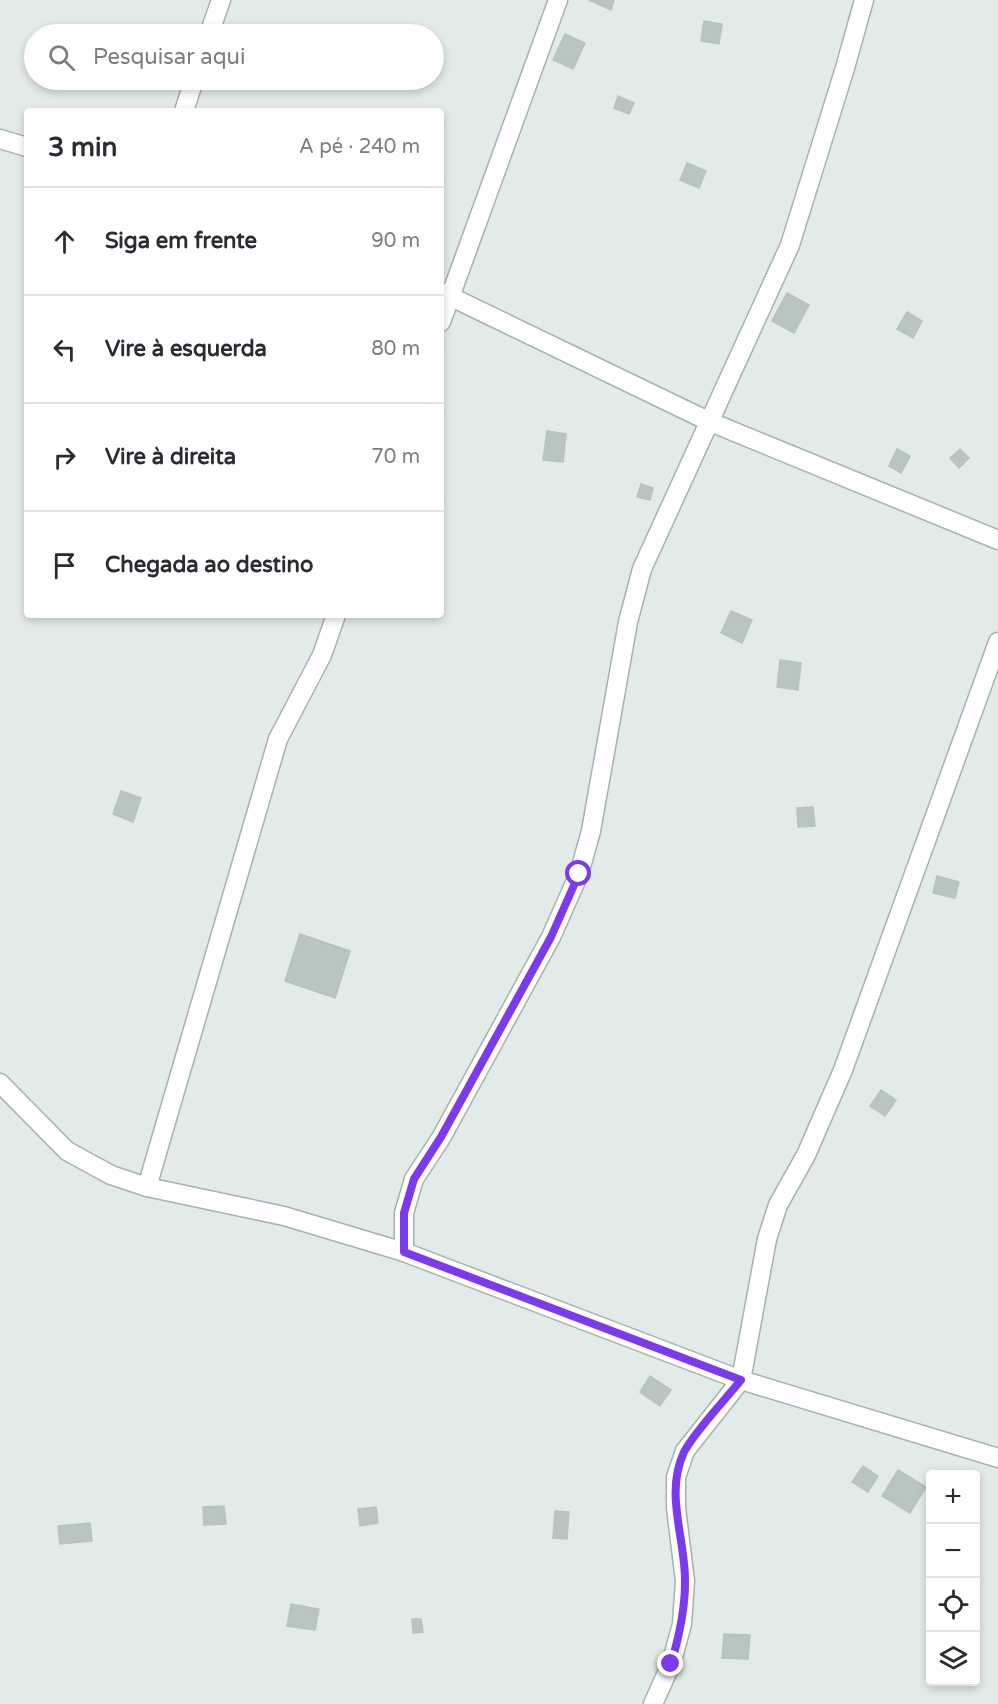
<!DOCTYPE html>
<html lang="pt">
<head>
<meta charset="utf-8">
<style>
  body { margin:0; font-family:"Varela Round",sans-serif; background:#f7f7f7; color:#2b2b33 }
  .controls { position:absolute; right:18px; bottom:18px; display:grid; overflow:hidden; border-radius:6px; box-shadow:0 3px 9px #0003 }
  .controls button { width:54px; height:54px; display:grid; place-items:center; padding:0; border:0; border-bottom:2px solid #e1e1e2; background:#fff; color:#2b2b33; font:30px sans-serif }
  .stop { position:absolute; width:18px; height:18px; margin:-14px; border:4px solid #7c3aed; border-radius:50%; background:#fff }
  .stop.end { background:#7c3aed; border-color:#fff; box-shadow:0 2px 6px #0008 }
  .list { margin:0; padding:0; list-style:none }
  h2 { display:flex; justify-content:space-between; align-items:center; height:78px; margin:0; padding:0 24px; font-size:26px }
  h2 small { font-size:20px; font-weight:400; color:#7c7c81 }
  .list li { display:grid; grid-template-columns:39px 1fr auto; gap:18px; align-items:center; box-sizing:border-box; height:108px; padding:0 24px; border-top:2px solid #e1e1e2 }
  .list b { display:block; font-size:22px; white-space:nowrap }
  .list em { font-size:20px; font-style:normal; color:#7c7c81 }
  .icon { flex:none; width:33px; height:33px; fill:none; stroke:currentColor; stroke-width:2; stroke-linecap:round; stroke-linejoin:round }
  .map { position:relative; flex:none; width:998px; height:1704px; overflow:hidden }
  .search { position:absolute; background:#fff; box-shadow:0 3px 9px #0003; left:24px; top:24px; width:420px; height:66px; display:flex; align-items:center; gap:15px; box-sizing:border-box; padding:0 21px; border-radius:33px; color:#7c7c81; font-size:22px }
  .panel { position:absolute; background:#fff; box-shadow:0 3px 9px #0003; left:24px; top:108px; width:420px; height:510px; border-radius:6px }
  .map>svg:first-child { display:block }
  .building { fill:#b8c5c2; stroke:#b5c4c0; stroke-width:1.5 }
  .lines { fill:none; stroke-linecap:round; stroke-linejoin:round }
  .minor-casing { stroke:#a5b2b0; stroke-width:21 }
  .minor { stroke:#fff; stroke-width:18 }
  .route { stroke:#7c3aed; stroke-width:8 }
</style>
</head>
<body>
<div class="map">
<svg width="998" height="1704" viewBox="0 0 998 1704">
  <rect width="100%" height="100%" fill="#e2ebe8"/>
  <g class="building">
    <polygon points="589,0 614,0 611,10"/>
    <polygon points="704,21 722,24 719,44 701,41"/>
    <polygon points="565,34 585,43 573,69 553,60"/>
    <polygon points="618,96 634,103 629,114 614,108"/>
    <polygon points="687,163 706,171 699,188 680,180"/>
    <polygon points="787,293 809,305 794,333 772,321"/>
    <polygon points="907,312 922,321 913,338 897,329"/>
    <polygon points="547,431 566,434 563,462 543,460"/>
    <polygon points="897,449 910,456 901,473 889,466"/>
    <polygon points="960,449 969,458 959,468 950,458"/>
    <polygon points="641,484 653,488 650,500 637,497"/>
    <polygon points="731,611 752,620 742,643 721,633"/>
    <polygon points="780,660 801,663 798,690 777,687"/>
    <polygon points="121,791 141,798 133,822 113,814"/>
    <polygon points="813,807 815,826 798,827 797,808"/>
    <polygon points="937,876 959,882 955,898 933,893"/>
    <polygon points="300,934 350,951 335,998 285,981"/>
    <polygon points="881,1090 896,1100 885,1116 870,1106"/>
    <polygon points="650,1376 671,1390 660,1406 640,1392"/>
    <polygon points="863,1466 878,1476 868,1492 852,1482"/>
    <polygon points="898,1470 926,1487 910,1513 882,1496"/>
    <polygon points="224,1506 226,1524 204,1525 203,1507"/>
    <polygon points="376,1507 378,1523 360,1526 358,1509"/>
    <polygon points="555,1511 569,1512 567,1539 553,1538"/>
    <polygon points="90,1523 92,1541 60,1544 58,1526"/>
    <polygon points="291,1604 319,1609 315,1630 287,1626"/>
    <polygon points="412,1619 421,1619 423,1632 413,1633"/>
    <polygon points="724,1634 750,1635 748,1659 722,1658"/>
  </g>
  <g class="lines">
    <defs>
      <g id="minor">
        <polyline points="209,34 221,0"/>
        <polyline points="184,111 194,80"/>
        <polyline points="0,139 27,147"/>
        <polyline points="441,292 708,421 998,540"/>
        <polyline points="441,322 558,0"/>
        <polyline points="0,1083 67,1151 111,1175 147,1187 284,1216 404,1252 741,1380 998,1458"/>
        <polyline points="147,1187 278,739 322,655 336,615"/>
        <polyline points="404,1252 404,1213 414,1179 441,1138 551,937 579,874 591,831 628,622 642,569 790,245 845,68 864,0"/>
        <polyline points="653,1704 671,1664 682,1624 685,1581 676,1508 676,1477 685,1451 741,1380 767,1239 778,1205 806,1155 843,1070 998,642"/>
      </g>
    </defs>
    <use href="#minor" class="minor-casing"/>
    <use href="#minor" class="minor"/>
  </g>
  <g class="lines">
    <path class="route" d="M 579,874 L 551,937 L 441,1137 L 414,1179 L 404,1213 L 404,1252 L 741,1380 C 725,1400 695,1431 684,1452 C 664,1495 686,1539 685,1583 C 685,1611 679,1637 671,1664"/>
  </g>
</svg>
<div class="controls">
<button>+</button>
<button>−</button>
<button><svg class="icon" aria-label="locate" viewBox="0 0 24 24"><circle cx="12" cy="12" r="6"/><path d="M12 2v4M12 18v4M2 12h4M18 12h4"/></svg></button>
<button><svg class="icon" aria-label="layers" viewBox="0 0 24 24"><path d="M12 4l9 5-9 5-9-5zM3 14l9 5 9-5"/></svg></button>
</div>
<div class="stop" style="left:579px;top:874px"></div>
<div class="stop end" style="left:671px;top:1664px"></div>
<div class="search"><svg class="icon" aria-label="search" viewBox="0 0 24 24"><circle cx="10" cy="10" r="6"/><path d="M15 15l6 6"/></svg>Pesquisar aqui</div>
<section class="panel">
<h2>3 min<small>A pé · 240 m</small></h2>
<ul class="list">
<li><svg class="icon" aria-label="ahead" viewBox="0 0 24 24"><path d="M12 20V5M6 11l6-6 6 6"/></svg><div><b>Siga em frente</b></div><em>90 m</em></li>
<li><svg class="icon" aria-label="left" viewBox="0 0 24 24"><path d="M17 20v-9H6M10 6l-5 5 5 5"/></svg><div><b>Vire à esquerda</b></div><em>80 m</em></li>
<li><svg class="icon" aria-label="right" viewBox="0 0 24 24"><path d="M7 20v-9h11M14 6l5 5-5 5"/></svg><div><b>Vire à direita</b></div><em>70 m</em></li>
<li><svg class="icon" aria-label="arrive" viewBox="0 0 24 24"><path d="M6 21V4h12l-3 4 3 4H6"/></svg><div><b>Chegada ao destino</b></div></li>
</ul>
</section>
</div>
</body>
</html>
